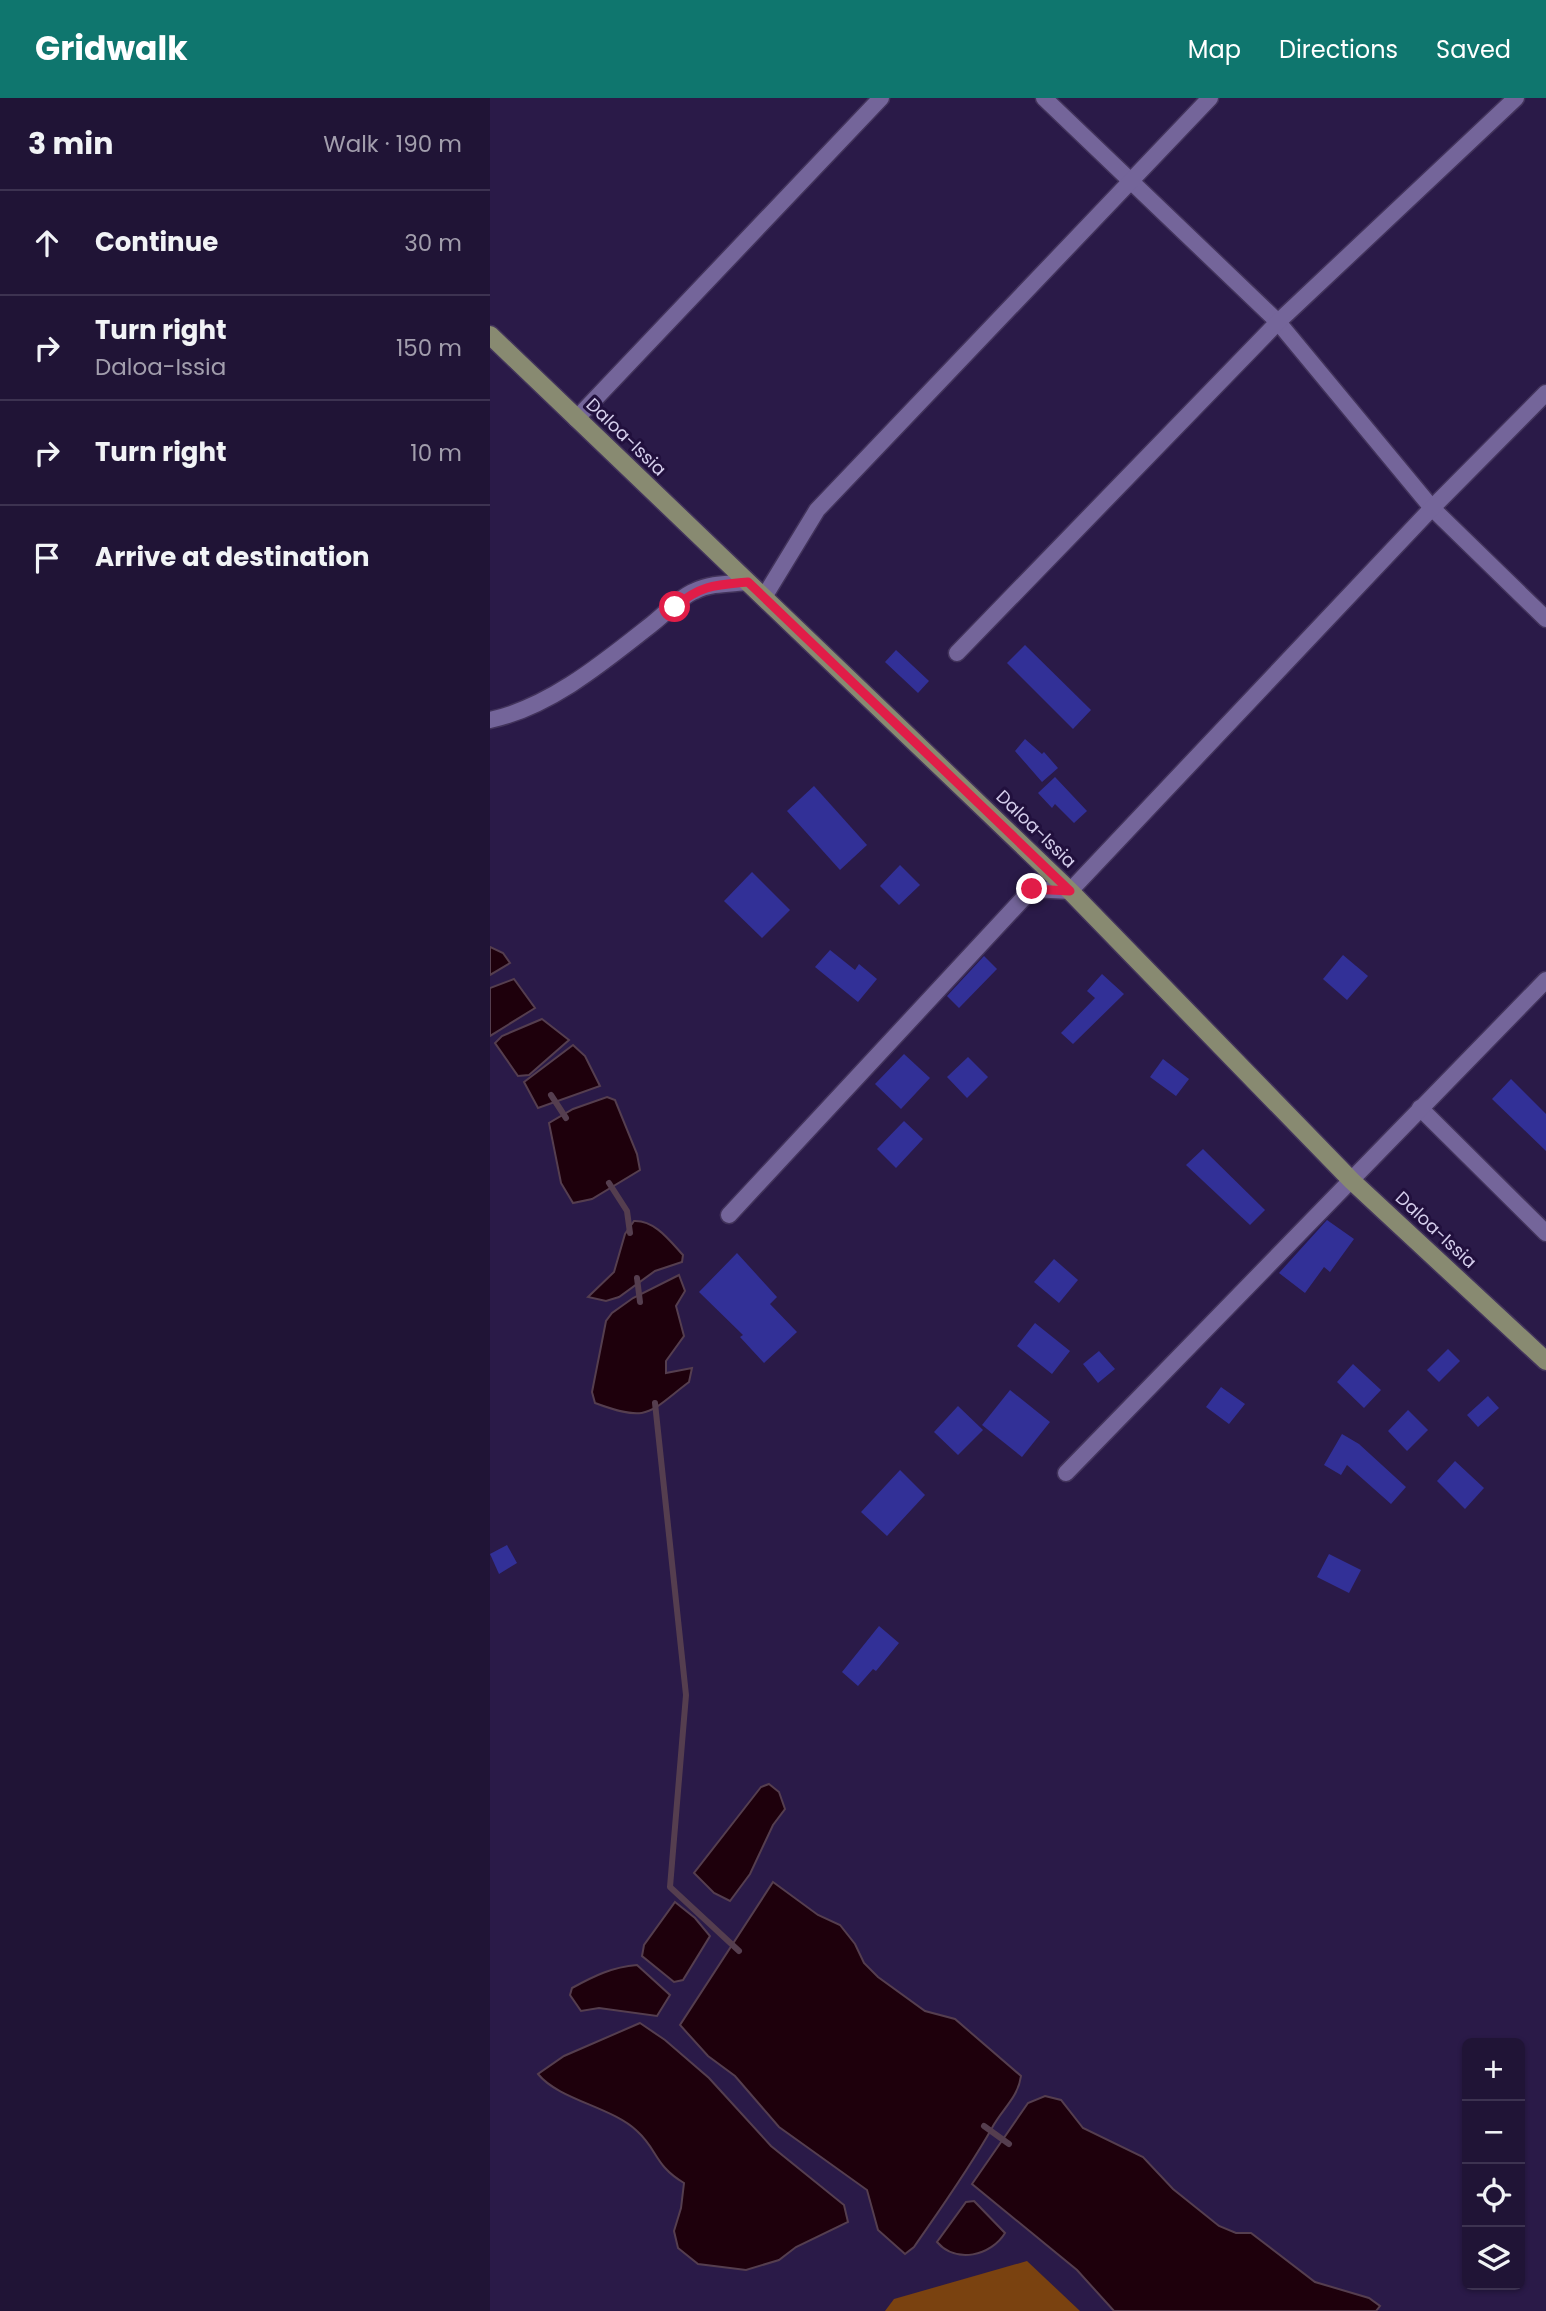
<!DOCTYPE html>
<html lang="en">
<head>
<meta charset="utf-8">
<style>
  body { margin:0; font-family:Poppins,sans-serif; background:#281d3e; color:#f1f3f6 }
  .controls { position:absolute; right:21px; bottom:21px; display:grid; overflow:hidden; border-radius:10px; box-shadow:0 2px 5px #0004 }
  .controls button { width:63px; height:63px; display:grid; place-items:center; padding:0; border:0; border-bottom:2px solid #3d3351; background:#201436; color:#f1f3f6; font:35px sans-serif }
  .stop { position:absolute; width:21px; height:21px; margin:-16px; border:5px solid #e11d48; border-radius:50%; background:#fff }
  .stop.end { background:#e11d48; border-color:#fff; box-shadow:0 2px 7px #0008 }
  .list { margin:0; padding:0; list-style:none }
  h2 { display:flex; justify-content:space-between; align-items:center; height:91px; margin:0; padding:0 28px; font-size:30px }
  h2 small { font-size:23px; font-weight:400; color:#a29ead }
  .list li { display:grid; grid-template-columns:46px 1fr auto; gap:21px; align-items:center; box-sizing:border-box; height:105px; padding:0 28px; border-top:2px solid #3d3351 }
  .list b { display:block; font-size:26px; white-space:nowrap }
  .list p { margin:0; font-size:23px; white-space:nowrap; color:#a29ead }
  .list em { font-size:23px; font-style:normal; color:#a29ead }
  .icon { flex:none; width:38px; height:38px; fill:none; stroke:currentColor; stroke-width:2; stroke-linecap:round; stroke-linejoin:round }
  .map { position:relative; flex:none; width:1056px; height:2213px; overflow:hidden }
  header { display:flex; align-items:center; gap:42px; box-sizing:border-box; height:98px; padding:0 35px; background:#0f766e; color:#fff }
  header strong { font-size:33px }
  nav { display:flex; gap:38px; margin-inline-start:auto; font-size:24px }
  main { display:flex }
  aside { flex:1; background:#201436 }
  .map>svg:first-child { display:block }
  .forest { fill:#7a4210 }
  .water { fill:#1e000c; stroke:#553e4f; stroke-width:2 }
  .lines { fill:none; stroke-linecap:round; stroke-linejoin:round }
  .stream { stroke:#553e4f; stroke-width:6 }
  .building { fill:#323097 }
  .street-casing { stroke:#42335b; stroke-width:19 }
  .primary-casing { stroke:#42335b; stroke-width:21 }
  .street { stroke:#74659a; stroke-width:16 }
  .primary { stroke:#888a71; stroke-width:18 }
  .route { stroke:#e11d48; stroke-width:9 }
  .labels { text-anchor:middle; stroke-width:6; stroke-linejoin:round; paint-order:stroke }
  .street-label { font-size:18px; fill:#d4cdeb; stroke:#21103d }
</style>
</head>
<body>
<header>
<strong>Gridwalk</strong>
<nav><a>Map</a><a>Directions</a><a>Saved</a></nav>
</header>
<main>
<aside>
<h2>3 min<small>Walk · 190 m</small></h2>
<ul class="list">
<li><svg class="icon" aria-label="ahead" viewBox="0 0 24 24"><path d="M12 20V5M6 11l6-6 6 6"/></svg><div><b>Continue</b></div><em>30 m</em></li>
<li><svg class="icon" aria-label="right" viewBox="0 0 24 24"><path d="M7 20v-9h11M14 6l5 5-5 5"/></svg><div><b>Turn right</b><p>Daloa-Issia</p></div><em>150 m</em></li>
<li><svg class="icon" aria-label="right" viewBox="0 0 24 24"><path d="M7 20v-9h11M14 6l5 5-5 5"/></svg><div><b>Turn right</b></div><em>10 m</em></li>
<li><svg class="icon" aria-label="arrive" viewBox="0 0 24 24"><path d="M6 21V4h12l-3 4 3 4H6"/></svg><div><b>Arrive at destination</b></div></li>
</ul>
</aside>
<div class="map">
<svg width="1056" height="2213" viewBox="0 0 1056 2213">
  <rect width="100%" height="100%" fill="#2a1a48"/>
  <polygon class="forest" points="537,2163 590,2213 395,2213 404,2201"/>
  <g class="water">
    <polygon points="0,849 13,855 20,865 0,877"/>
    <polygon points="24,881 45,910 0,938 0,890"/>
    <polygon points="52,921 79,942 39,977 28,978 5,945 12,938"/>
    <polygon points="83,947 95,958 110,988 48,1010 34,984"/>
    <polygon points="117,999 125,1002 147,1056 150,1072 102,1101 83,1105 71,1085 59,1025 83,1011"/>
    <path d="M 144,1123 C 165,1122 180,1143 193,1157 L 192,1164 L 165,1173 L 129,1199 L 116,1203 L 98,1199 L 124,1174 L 135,1136 Z"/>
    <path d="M 189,1177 L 195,1193 L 186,1208 L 194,1238 L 176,1263 L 176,1275 L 202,1270 L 199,1284 C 158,1315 159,1325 105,1305 L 102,1294 L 116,1223 L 122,1215 L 143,1200 Z"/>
    <polygon points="279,1686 289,1694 295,1711 283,1727 260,1776 240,1803 224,1795 204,1775 271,1689"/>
    <path d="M 283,1784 L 328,1817 L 350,1827 L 365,1846 L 374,1865 L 388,1879 L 435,1913 L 465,1921 L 531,1978 C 528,2000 512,2011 502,2030 C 479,2071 451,2110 424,2149 L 415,2156 L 388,2132 L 377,2092 L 289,2029 L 245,1978 L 218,1958 L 190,1927 Z"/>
    <polygon points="185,1804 205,1820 220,1838 193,1882 184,1884 152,1858 154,1847"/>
    <path d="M 147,1867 L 180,1897 L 167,1918 L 109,1910 L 91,1913 L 80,1897 L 82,1890 C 104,1878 122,1869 147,1867 Z"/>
    <path d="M 150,1925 L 175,1942 L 219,1980 L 281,2048 L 354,2107 L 358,2124 L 306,2149 L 289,2162 L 256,2172 L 208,2166 L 188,2150 L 184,2133 L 191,2110 L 194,2085 C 164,2067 168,2052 147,2033 C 122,2009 69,2002 48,1976 L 74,1958 Z"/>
    <polygon points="555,1998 571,2002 593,2030 653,2059 683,2091 729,2128 746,2135 761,2135 825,2184 879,2200 890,2208 886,2213 624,2213 587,2172 482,2086 538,2005"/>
    <path d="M 484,2103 L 515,2135 C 501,2158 466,2166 447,2144 L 476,2104 Z"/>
  </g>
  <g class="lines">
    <g class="stream">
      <polyline points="61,997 76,1020"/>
      <polyline points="119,1085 137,1113 140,1135"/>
      <polyline points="147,1180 150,1204"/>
      <polyline points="165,1305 196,1597 180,1789 249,1853"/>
      <polyline points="494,2028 519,2046"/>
    </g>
  </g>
  <g class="building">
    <polygon points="535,547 601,612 583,631 517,565"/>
    <polygon points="406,552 439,583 428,595 395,564"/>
    <polygon points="535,641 552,656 554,654 568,670 552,684 525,653"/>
    <polygon points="565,679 597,713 584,725 565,706 562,710 548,695"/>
    <polygon points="324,688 377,747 350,772 297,713"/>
    <polygon points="410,767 430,787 409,807 390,788"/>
    <polygon points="262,774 300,812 272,840 234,803"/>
    <polygon points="340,852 365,872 369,866 387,881 368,904 325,869"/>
    <polygon points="853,857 878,878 857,902 833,881"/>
    <polygon points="494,858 507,871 469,910 457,898"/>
    <polygon points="612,876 634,896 583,946 571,935 605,900 597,893"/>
    <polygon points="414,956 440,980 411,1011 385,986"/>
    <polygon points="478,959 498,979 477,1000 457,979"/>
    <polygon points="673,961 699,981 686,998 660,979"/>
    <polygon points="1021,981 1056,1016 1056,1053 1002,1001"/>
    <polygon points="414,1023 433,1041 406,1070 387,1051"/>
    <polygon points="713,1051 775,1112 760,1127 696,1067"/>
    <polygon points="837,1122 864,1141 840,1174 834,1169 815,1195 789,1175"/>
    <polygon points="247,1155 287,1199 280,1206 307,1234 274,1265 250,1239 253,1237 209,1194"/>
    <polygon points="564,1161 588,1182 569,1205 544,1184"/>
    <polygon points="545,1225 580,1253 562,1276 527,1248"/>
    <polygon points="958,1251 970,1263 949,1284 937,1272"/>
    <polygon points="609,1253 625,1271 608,1285 593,1266"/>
    <polygon points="863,1266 891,1292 874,1310 847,1284"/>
    <polygon points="731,1289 755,1306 739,1326 716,1309"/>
    <polygon points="520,1292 560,1324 532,1359 492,1327"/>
    <polygon points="998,1298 1009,1310 988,1329 977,1317"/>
    <polygon points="468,1308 493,1332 468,1357 444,1334"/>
    <polygon points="918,1312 938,1332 917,1353 898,1333"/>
    <polygon points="852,1336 869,1346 916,1389 901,1406 857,1367 851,1377 834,1367"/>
    <polygon points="965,1363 994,1390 975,1411 947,1383"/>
    <polygon points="410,1372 435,1397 397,1438 371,1414"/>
    <polygon points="17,1447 27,1465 9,1476 0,1456"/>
    <polygon points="839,1456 871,1472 859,1495 827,1479"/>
    <polygon points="389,1528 409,1545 386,1573 383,1571 368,1588 352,1574"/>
  </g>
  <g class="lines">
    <defs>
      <g id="street">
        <polyline points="554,0 788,224 942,410 1056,521"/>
        <polyline points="86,321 391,0"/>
        <polyline points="274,499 327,412 720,0"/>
        <polyline points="467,555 788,224 1026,0"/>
        <path d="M 0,622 C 60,609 114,564 162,526 C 175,516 190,499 205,493 C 221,485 241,486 258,484"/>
        <polyline points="930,1010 1056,1135"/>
        <polyline points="239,1117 542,791 580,793 942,410 1056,295"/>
        <polyline points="576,1375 1056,882"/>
      </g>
      <polyline id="primary" points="0,237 580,793 862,1083 1056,1263"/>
    </defs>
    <use href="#street" class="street-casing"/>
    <use href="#primary" class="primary-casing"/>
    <use href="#street" class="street"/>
    <use href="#primary" class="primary"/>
  </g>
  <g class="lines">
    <path class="route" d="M 185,509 C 210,487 226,487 258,484 L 580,793 L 542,791"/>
  </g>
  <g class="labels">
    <g class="street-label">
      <text transform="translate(136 339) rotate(44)" y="6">Daloa-Issia</text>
      <text transform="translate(546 731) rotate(44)" y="6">Daloa-Issia</text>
      <text transform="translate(946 1132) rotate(43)" y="6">Daloa-Issia</text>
    </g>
  </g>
</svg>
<div class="controls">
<button>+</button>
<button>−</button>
<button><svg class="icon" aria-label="locate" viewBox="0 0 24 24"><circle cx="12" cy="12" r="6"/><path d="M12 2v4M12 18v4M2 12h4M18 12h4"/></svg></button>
<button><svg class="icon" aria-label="layers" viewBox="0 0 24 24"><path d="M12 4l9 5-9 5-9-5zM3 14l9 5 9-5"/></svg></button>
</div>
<div class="stop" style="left:185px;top:509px"></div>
<div class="stop end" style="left:542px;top:791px"></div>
</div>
</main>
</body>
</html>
